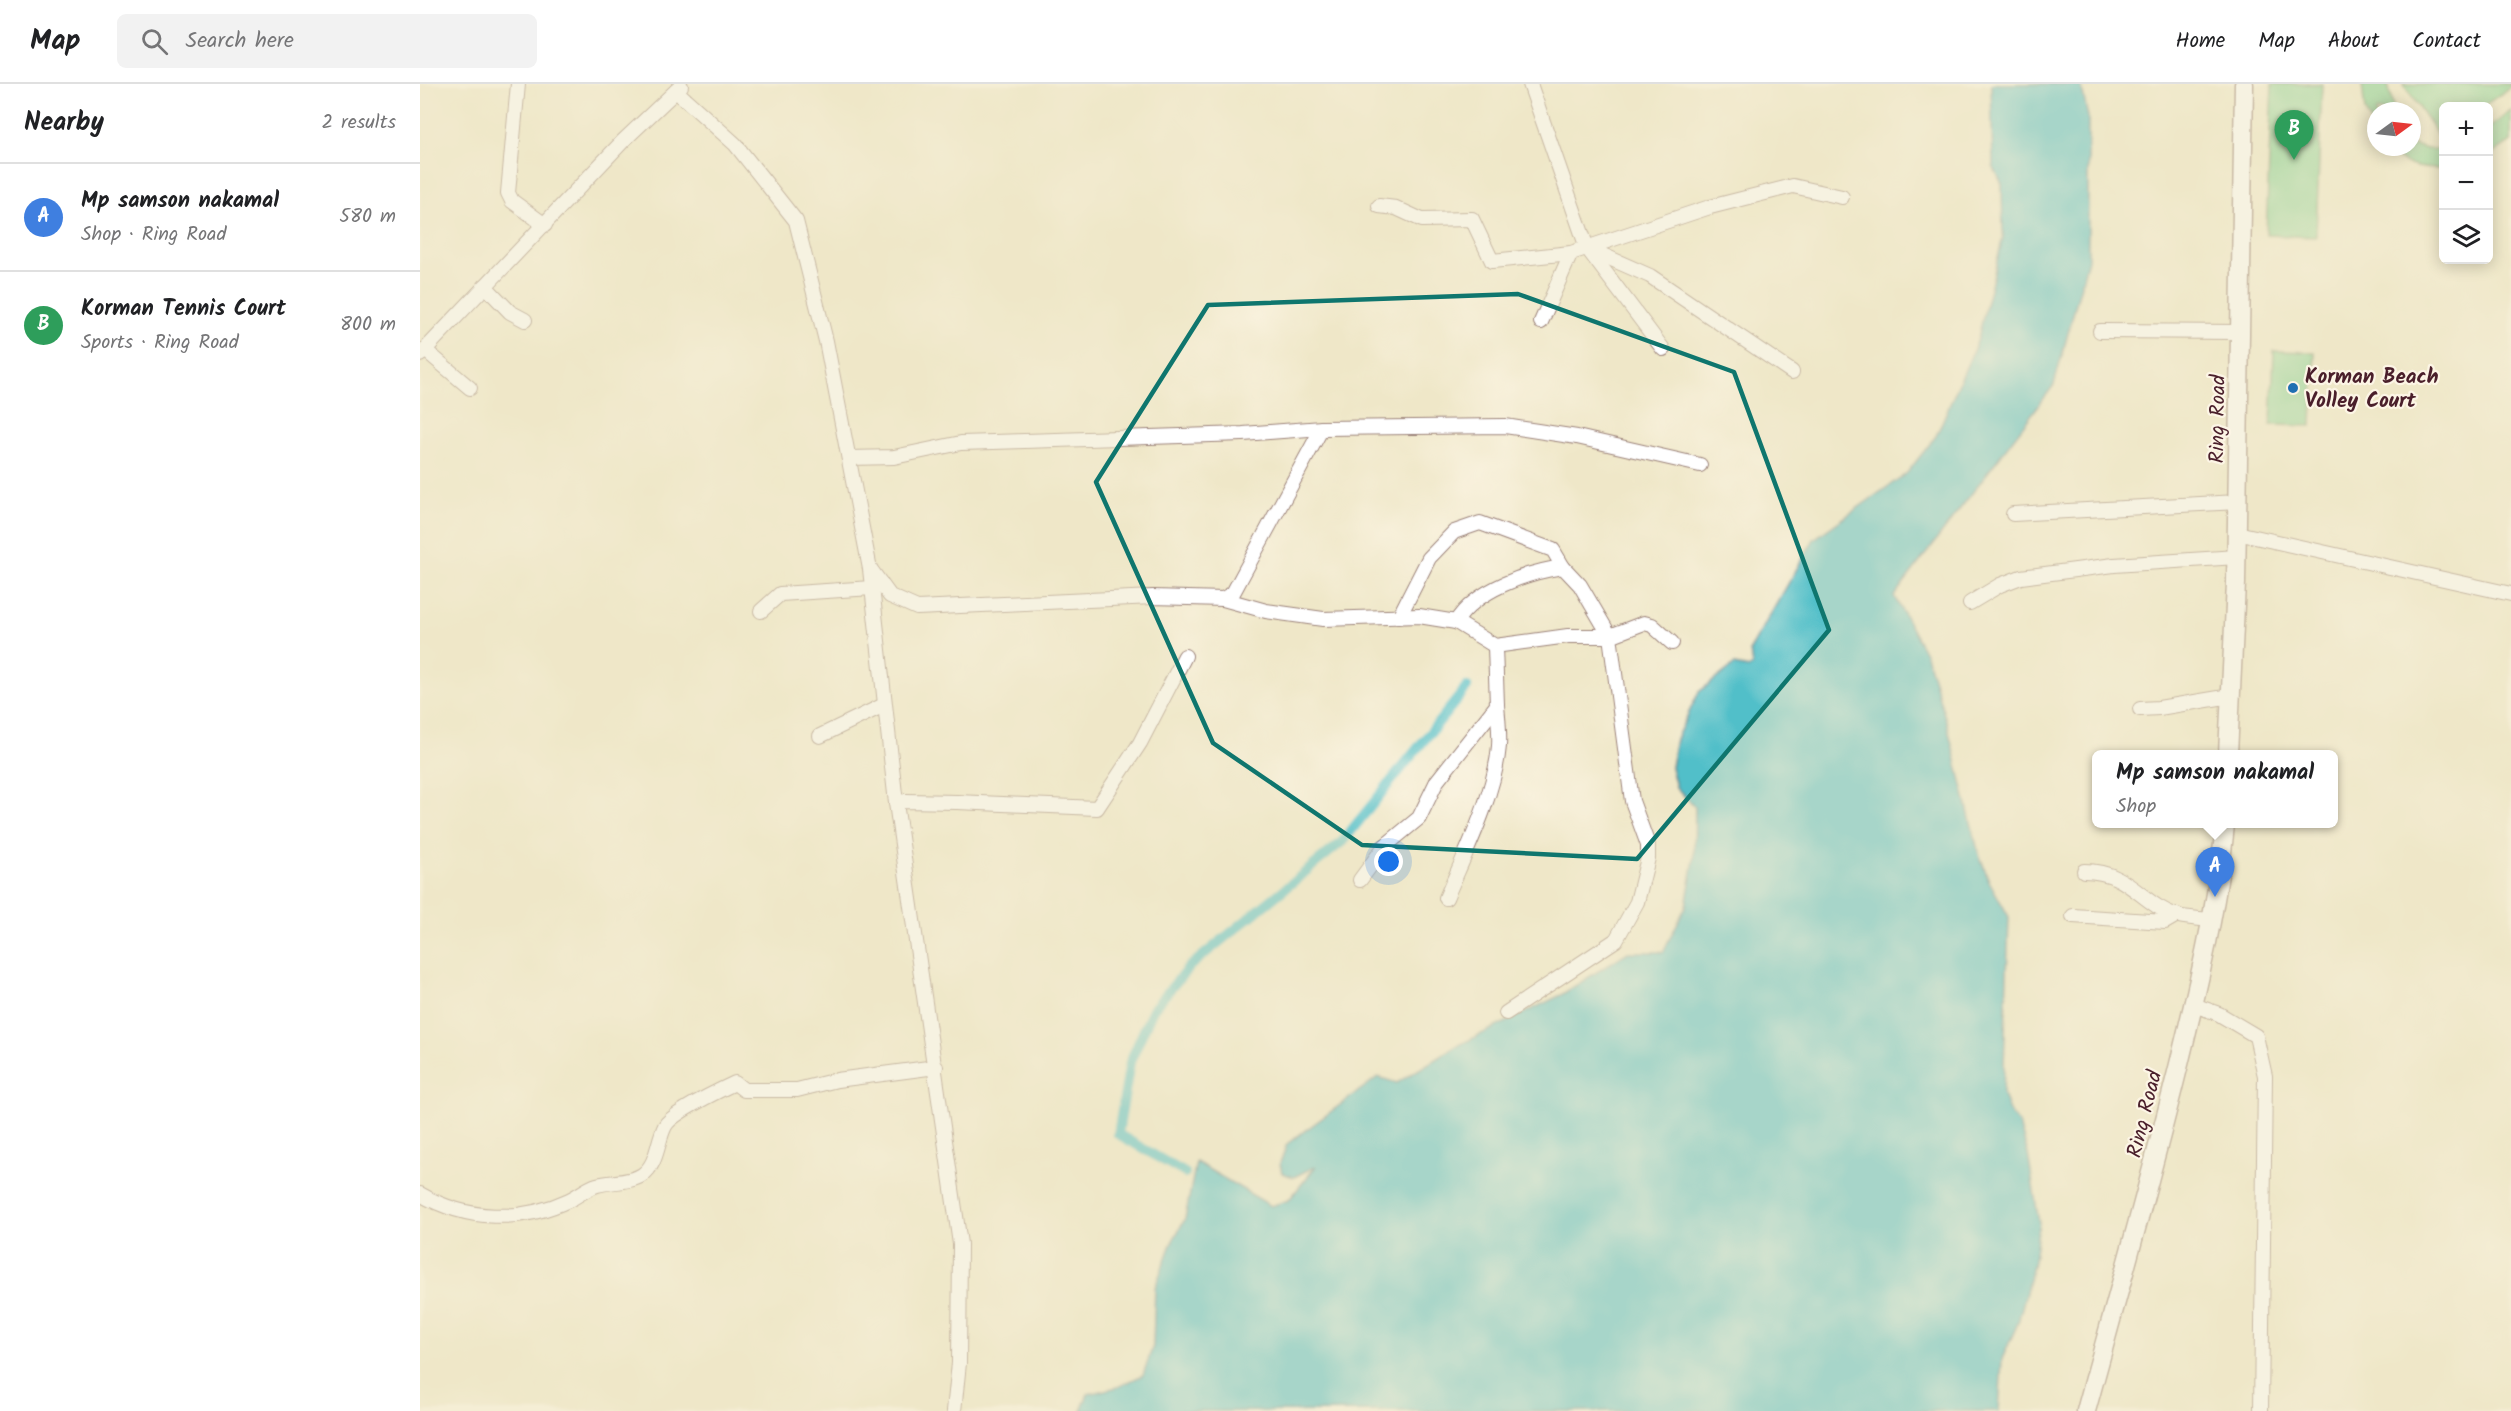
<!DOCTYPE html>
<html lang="en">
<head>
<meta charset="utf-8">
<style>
  body { margin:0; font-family:Kalam,sans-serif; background:#f2f2f2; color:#202124 }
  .controls { position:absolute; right:18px; top:18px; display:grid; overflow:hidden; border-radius:9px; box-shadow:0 3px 15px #0003 }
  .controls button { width:54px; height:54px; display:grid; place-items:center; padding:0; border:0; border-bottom:2px solid #e0e0e0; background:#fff; color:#202124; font:30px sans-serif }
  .compass { position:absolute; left:1947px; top:18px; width:54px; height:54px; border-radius:50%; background:#fff; box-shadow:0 3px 15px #0003; rotate:75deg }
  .you { position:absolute; left:969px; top:778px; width:21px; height:21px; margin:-15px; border:4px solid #fff; border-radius:50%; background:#1a73e8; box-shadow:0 0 0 9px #1a73e833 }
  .badge { display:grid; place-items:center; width:39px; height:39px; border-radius:50%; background:#1f6fb2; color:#fff; font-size:20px; font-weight:700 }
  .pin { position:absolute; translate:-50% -50px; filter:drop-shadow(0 2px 3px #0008) }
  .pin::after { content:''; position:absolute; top:32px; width:21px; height:18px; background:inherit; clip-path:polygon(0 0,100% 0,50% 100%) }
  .popup { position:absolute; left:1672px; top:666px; width:246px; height:78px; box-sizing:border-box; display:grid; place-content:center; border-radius:9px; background:#fff; filter:drop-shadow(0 2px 4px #0005); font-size:20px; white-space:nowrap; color:#757577 }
  .popup b { font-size:22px; color:#202124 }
  .popup::after { content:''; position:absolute; left:50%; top:100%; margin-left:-12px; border:12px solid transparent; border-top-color:#fff }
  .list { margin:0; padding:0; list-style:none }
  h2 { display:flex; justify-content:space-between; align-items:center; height:78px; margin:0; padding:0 24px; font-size:26px }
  h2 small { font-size:20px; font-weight:400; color:#757577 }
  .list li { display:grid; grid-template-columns:39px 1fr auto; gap:18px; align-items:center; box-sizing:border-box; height:108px; padding:0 24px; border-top:2px solid #e0e0e0 }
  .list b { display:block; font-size:22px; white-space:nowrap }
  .list p { margin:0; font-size:20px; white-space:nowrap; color:#757577 }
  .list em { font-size:20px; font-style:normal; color:#757577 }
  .icon { flex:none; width:33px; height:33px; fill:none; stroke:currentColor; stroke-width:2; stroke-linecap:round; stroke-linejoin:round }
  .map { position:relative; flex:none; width:2091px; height:1327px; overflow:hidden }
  header { display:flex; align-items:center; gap:36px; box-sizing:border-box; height:84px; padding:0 30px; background:#fff; border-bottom:2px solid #e0e0e0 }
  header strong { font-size:28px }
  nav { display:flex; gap:33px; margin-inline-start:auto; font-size:21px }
  .search { width:420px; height:54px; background:#f2f2f2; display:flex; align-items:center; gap:15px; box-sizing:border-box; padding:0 21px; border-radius:9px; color:#757577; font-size:22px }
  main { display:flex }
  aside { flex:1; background:#fff }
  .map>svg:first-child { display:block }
  .green { fill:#7ecf90; stroke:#64775e; stroke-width:1.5 }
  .water { fill:#51bfc9; stroke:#4e6f7a; stroke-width:1.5 }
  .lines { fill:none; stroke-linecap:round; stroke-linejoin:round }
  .canal { stroke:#51bfc9; stroke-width:10 }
  .minor-casing { stroke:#9c837a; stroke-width:16 }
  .major-casing { stroke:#9c837a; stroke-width:21 }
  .minor { stroke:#fff; stroke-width:14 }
  .major { stroke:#fff; stroke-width:18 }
  .marked { fill:none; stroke:#0f766e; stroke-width:4.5; stroke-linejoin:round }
  .poi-dot { fill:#1f6fb2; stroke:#fcf5e5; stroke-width:2 }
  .labels { text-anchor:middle; stroke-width:4.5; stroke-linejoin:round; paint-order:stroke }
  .poi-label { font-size:21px; font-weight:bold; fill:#4a1f2b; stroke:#fcf5e5; text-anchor:start }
  .street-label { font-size:21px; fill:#4a1f2b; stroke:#fcf5e5 }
</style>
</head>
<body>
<header>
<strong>Map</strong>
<div class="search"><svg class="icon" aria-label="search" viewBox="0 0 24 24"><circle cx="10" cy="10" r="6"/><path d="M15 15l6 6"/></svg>Search here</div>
<nav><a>Home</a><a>Map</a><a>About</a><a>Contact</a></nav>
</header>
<main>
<aside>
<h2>Nearby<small>2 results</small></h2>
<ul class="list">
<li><span class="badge" style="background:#3f7fe0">A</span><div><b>Mp samson nakamal</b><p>Shop · Ring Road</p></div><em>580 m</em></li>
<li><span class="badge" style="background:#2e9e5b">B</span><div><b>Korman Tennis Court</b><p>Sports · Ring Road</p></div><em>800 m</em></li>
</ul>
</aside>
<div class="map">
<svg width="2091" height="1327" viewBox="0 0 2091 1327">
  <rect width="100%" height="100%" fill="#fcf5e5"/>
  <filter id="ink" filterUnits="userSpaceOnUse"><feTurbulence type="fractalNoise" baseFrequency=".0167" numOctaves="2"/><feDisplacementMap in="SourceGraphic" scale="12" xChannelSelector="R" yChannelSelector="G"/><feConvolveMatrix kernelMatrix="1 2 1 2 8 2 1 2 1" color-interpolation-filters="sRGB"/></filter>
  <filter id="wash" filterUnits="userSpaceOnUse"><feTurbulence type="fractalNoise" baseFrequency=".008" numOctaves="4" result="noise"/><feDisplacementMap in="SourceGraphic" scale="24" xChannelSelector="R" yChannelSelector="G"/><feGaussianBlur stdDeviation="1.35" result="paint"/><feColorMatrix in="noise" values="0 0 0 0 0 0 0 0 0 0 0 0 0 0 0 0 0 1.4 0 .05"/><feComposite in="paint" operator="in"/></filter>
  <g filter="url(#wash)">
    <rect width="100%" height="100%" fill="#efe7c8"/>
    <g class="green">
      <polygon points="1852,0 1902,0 1896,153 1846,151"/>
      <polygon points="1942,0 1968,0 1974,27 1956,27 1956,48 1945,28"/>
      <polygon points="1983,0 2091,0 2091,3 2063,22 2024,22 2023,49 2019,53"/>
      <polygon points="2091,27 2091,57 2069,72 2069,44"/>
      <path d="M 1992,60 L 2007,65 L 2023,65 L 2023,85 C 1999,85 1982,83 1967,63 L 1992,63 Z"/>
      <polygon points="1854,267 1895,268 1892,342 1851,341"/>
    </g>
    <polygon class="water" points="1571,0 1661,0 1668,33 1668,175 1634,301 1474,512 1506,571 1527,640 1558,767 1569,797 1589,833 1583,1011 1589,1027 1599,1040 1608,1070 1619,1139 1614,1177 1598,1239 1582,1275 1579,1327 661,1327 668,1310 698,1303 723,1291 733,1262 735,1204 751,1160 765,1135 776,1078 851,1122 869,1116 896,1082 874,1093 862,1089 860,1079 867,1060 958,993 977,999 1035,963 1141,911 1208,868 1243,868 1266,822 1274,776 1275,723 1256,703 1251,683 1256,655 1279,608 1314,581 1329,584 1332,582 1330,566 1394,455 1487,389 1516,352 1557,258 1583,153 1582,100 1573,82"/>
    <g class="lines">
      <polyline class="canal" points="765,1089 698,1050 710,978 733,925 770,882 922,758 1047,603"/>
    </g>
  </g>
  <g filter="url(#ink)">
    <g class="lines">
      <defs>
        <g id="minor">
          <polyline points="98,0 88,109 92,117 125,141"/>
          <polyline points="1110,0 1167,164 1243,265"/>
          <polyline points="256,7 315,60 376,137 406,257 450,485 476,719 540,1160 539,1279 534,1327"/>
          <polyline points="959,122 976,124 1002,136 1052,135 1072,177 1151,169 1290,123 1373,102 1422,113"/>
          <polyline points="1169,165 1230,192 1372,288"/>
          <polyline points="65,202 90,228 105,236"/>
          <polyline points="1121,238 1151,169"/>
          <polyline points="1680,247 1821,248"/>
          <polyline points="5,266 50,304"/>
          <polyline points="0,271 203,57 261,2"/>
          <polyline points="429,374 474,373 541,359 823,350 902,344 1085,342 1157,353 1280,381"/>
          <polyline points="1593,430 1818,418"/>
          <polyline points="1817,449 2091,510"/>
          <polyline points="451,486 470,512 497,524 733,513 803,515 813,509 902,344"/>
          <path d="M 803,515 L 846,527 L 903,535 L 999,532 L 1036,538 C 1055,506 1108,488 1143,483 L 1160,501 L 1190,552 L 1212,717 L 1228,761 L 1228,774 L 1217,818 L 1196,856 L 1086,929"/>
          <polyline points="1550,519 1580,501 1601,493 1694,481 1817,473"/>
          <polyline points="341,527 360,510 452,504"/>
          <polyline points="979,533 1009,474 1034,448 1060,439 1133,466 1143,483"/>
          <polyline points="1036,538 1075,562 1148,552 1190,552 1224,539 1232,541 1252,559"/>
          <polyline points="1720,625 1739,624 1811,612"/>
          <polyline points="400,652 464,621"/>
          <polyline points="476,719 485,717 537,718 677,724 720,659 765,572"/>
          <path d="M 1664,787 C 1710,787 1721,821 1758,832 C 1768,834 1780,835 1791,836"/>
          <polyline points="940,796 965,762 999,734 1017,697 1077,621 1075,562"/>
          <path d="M 1026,814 C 1045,770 1075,710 1079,662 C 1080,649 1078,634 1077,621"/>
          <polyline points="1653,832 1745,838 1757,831"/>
          <polyline points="1774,921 1799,930 1836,952 1845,992 1841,1327"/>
          <path d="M 0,1110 C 47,1137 100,1139 149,1116 C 158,1112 167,1104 177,1101 C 191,1097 210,1099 222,1091 C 238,1080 237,1057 245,1042 C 252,1029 300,1006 315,999 L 324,1006 L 377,1006 L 417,996 L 516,983"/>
        </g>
        <g id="major">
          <polyline points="1808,670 1816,499 1824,0"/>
          <path d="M 1666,1327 C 1698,1210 1731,1094 1760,976 C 1779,898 1798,819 1805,740"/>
        </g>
      </defs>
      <use href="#minor" class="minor-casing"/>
      <use href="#major" class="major-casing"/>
      <use href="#minor" class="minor"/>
      <use href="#major" class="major"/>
    </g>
  </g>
  <path d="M0 0H2091V1327H0ZM 1098,210 L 1314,288 L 1409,546 L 1217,775 L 942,761 L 793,659 L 676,398 L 788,221 Z" fill="#efe7c8" fill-opacity=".55" fill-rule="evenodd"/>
  <path class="marked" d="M 1098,210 L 1314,288 L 1409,546 L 1217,775 L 942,761 L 793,659 L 676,398 L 788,221 Z"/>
  <circle class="poi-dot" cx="1873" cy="304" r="6"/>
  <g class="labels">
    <g class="poi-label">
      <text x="1885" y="299">Korman Beach<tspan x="1885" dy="24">Volley Court</tspan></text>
    </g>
    <g class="street-label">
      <text transform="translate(1797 335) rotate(-89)" y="7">Ring Road</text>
      <text transform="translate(1724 1030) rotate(-76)" y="7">Ring Road</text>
    </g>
  </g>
</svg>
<div class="controls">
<button>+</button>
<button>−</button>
<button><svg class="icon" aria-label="layers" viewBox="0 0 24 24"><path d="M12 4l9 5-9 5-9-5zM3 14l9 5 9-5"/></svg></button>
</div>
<svg class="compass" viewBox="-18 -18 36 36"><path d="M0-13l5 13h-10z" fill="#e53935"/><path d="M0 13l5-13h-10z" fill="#757577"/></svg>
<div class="you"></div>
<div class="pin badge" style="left:1795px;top:813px;background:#3f7fe0">A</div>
<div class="popup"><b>Mp samson nakamal</b>Shop</div>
<div class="pin badge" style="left:1874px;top:76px;background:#2e9e5b">B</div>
</div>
</main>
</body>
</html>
